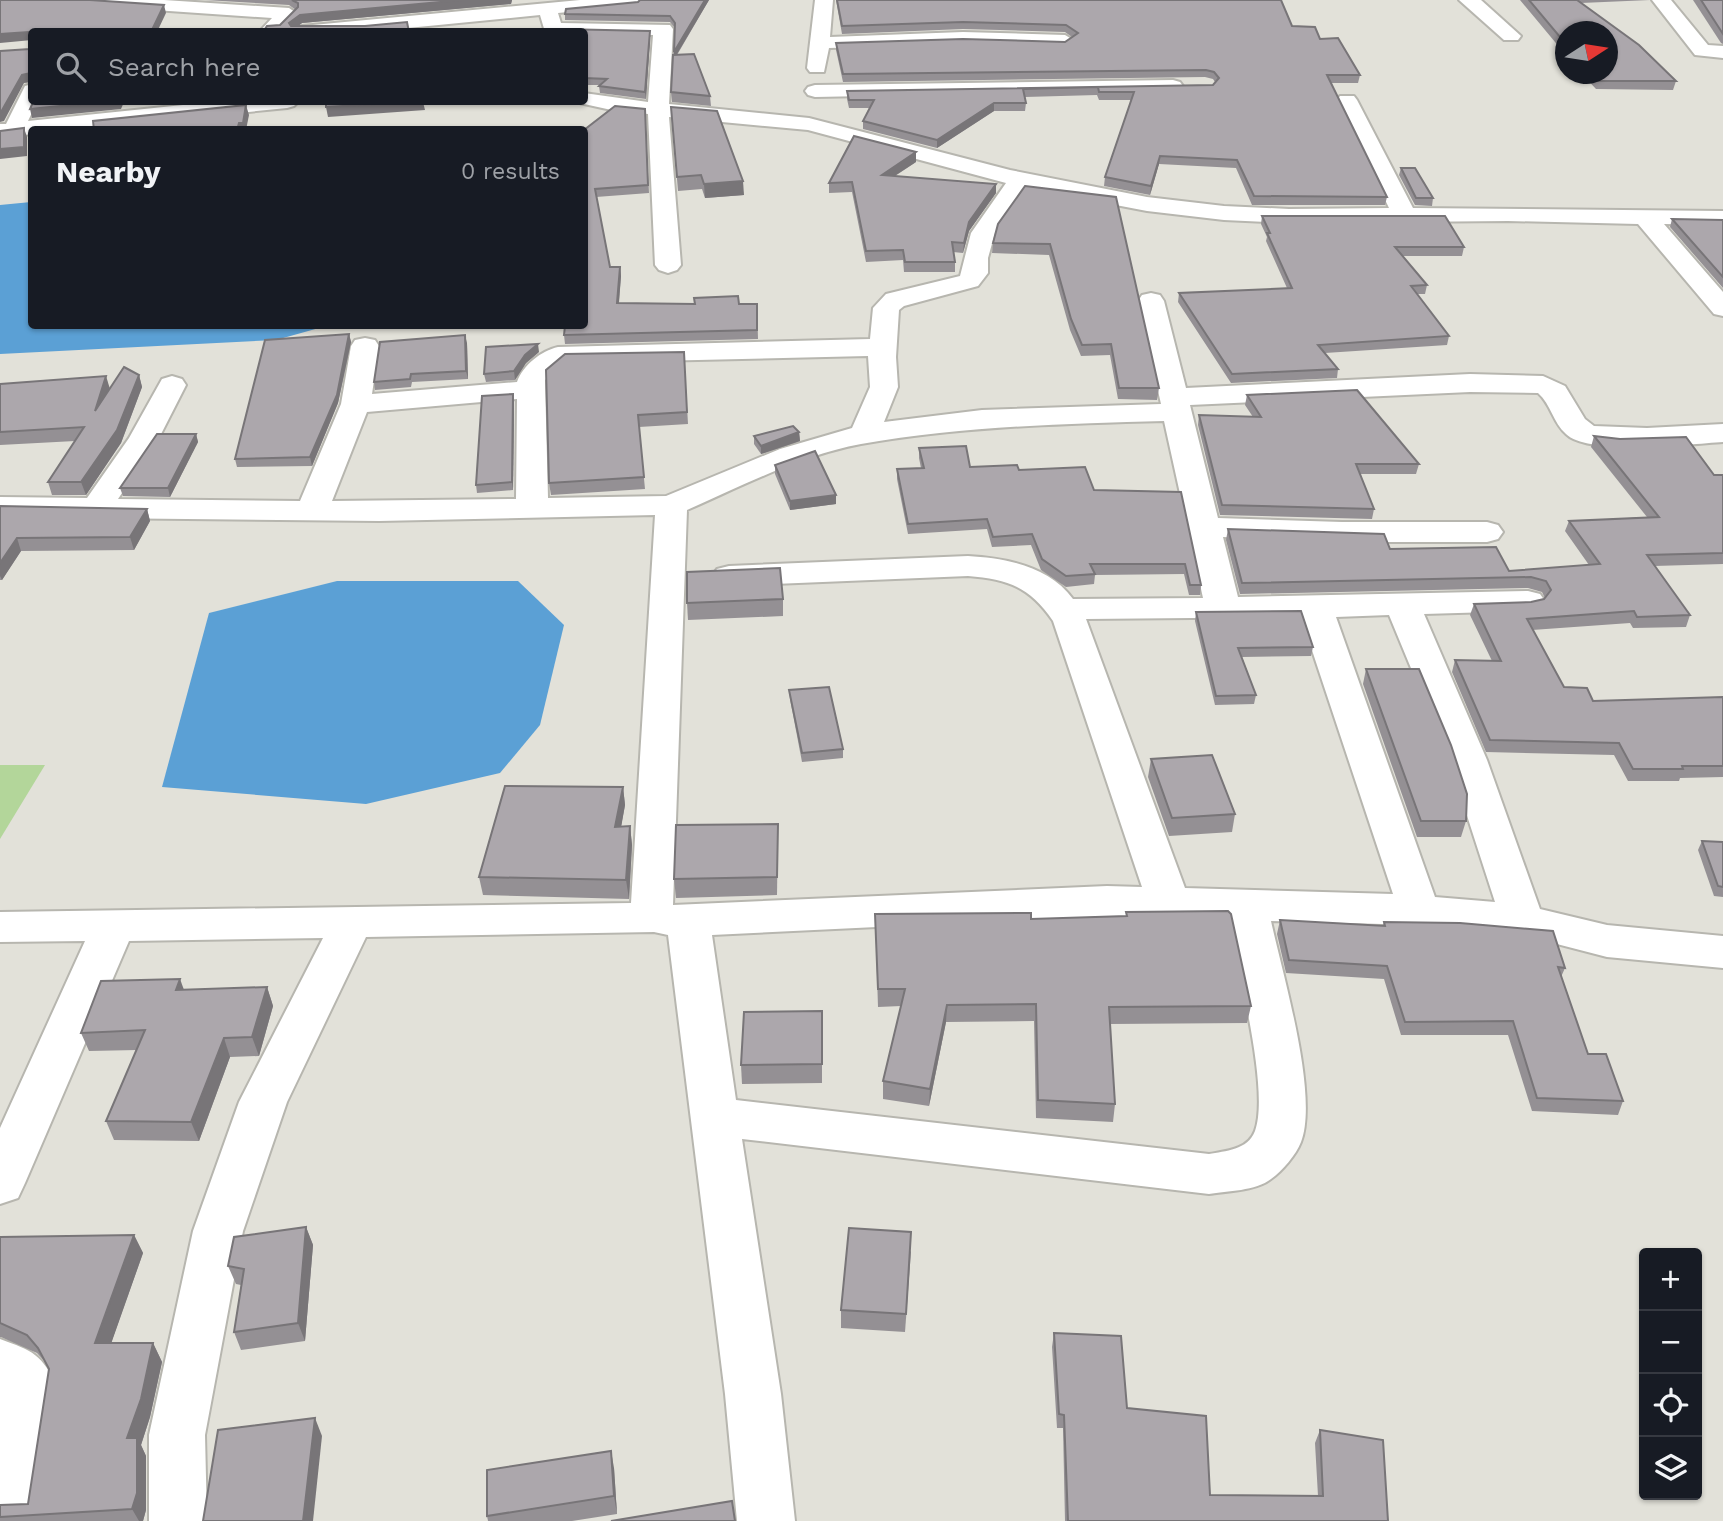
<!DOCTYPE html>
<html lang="en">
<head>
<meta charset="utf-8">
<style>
  body { margin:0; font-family:"Work Sans",sans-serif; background:#20242c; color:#f1f3f6 }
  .controls { position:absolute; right:21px; bottom:21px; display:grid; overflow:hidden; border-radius:7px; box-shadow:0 2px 5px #0004 }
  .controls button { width:63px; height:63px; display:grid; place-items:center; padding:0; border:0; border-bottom:2px solid #363941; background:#171b24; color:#f1f3f6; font:35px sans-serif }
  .compass { position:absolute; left:1555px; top:21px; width:63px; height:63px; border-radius:50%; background:#171b24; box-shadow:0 2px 5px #0004; rotate:78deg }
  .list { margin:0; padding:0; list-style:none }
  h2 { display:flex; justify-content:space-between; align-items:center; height:91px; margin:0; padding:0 28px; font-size:30px }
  h2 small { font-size:23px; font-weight:400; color:#9ea1a6 }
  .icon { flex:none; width:38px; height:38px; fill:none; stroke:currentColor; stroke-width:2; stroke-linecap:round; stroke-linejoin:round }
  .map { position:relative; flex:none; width:1723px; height:1521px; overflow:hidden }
  .search { position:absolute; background:#171b24; box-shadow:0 2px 5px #0004; left:28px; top:28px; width:560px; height:77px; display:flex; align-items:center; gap:18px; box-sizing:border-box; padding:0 24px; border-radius:7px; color:#9ea1a6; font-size:26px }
  .panel { position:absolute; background:#171b24; box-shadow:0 2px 5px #0004; left:28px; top:126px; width:560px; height:203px; border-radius:7px }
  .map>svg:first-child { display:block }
  .green { fill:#b3d69a }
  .water { fill:#5ba0d5 }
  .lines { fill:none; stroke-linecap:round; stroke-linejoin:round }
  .street-casing { stroke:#b7b6af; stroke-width:4 }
  .street { fill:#fff; fill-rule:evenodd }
  .wall { fill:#949094 }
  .shaded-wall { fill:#787578 }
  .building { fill:#aca7ac; stroke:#787578; stroke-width:2 }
</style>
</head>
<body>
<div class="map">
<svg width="1723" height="1521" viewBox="0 0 1723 1521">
  <rect width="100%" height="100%" fill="#e2e1d9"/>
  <polygon class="green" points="0,765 45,765 0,839"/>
  <g class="water">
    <polygon points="31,202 32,326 352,326 319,328 276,340 0,354 0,205"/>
    <polygon points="337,581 518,581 564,625 540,725 500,773 366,804 162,787 209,613"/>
  </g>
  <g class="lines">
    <defs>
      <g id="street">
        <polygon points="73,0 164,0 289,8 298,14 280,32 259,32 272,18 82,5"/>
        <path d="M 580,0 L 647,0 L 638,5 L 558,13 L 561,23 L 670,25 L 673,29 L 669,104 L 809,118 L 1010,170 L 1147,197 L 1224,206 L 1289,209 L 1389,208 L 1337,100 L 1340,96 L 1354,96 L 1357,100 L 1413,208 L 1723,211 L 1723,225 L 1664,224 L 1723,292 L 1723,316 L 1714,314 L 1638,224 L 1508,221 L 1289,223 L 1224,220 L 1147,211 L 1027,188 L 995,233 L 988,258 L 988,273 L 978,286 L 904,306 L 899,310 L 896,357 L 898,387 L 884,422 L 982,410 L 1161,404 L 1138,301 L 1142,295 L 1151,293 L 1160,295 L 1164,301 L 1186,388 L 1470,374 L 1543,376 L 1565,386 L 1585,419 L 1594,426 L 1647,428 L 1723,424 L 1723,442 C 1691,444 1588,456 1566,434 C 1553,423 1551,404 1538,393 L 1470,392 L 1190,405 L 1218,518 L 1342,522 L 1487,522 L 1498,525 L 1503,532 L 1498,539 L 1487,542 L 1342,542 L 1223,537 L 1238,597 L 1528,591 L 1540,594 L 1545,601 L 1540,608 L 1528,611 L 1424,614 L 1487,760 L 1540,909 L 1607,925 L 1723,936 L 1723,968 L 1607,957 L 1522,935 L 1419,925 L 1271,921 C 1282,972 1319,1095 1301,1142 C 1296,1155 1282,1171 1271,1179 C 1256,1191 1227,1191 1209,1194 L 742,1139 L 781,1394 L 795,1521 L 737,1521 L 725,1394 L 668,935 L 654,932 L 366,937 L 287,1102 L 243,1231 L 205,1435 L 207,1521 L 149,1521 L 149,1435 L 193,1231 L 239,1102 L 323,938 L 129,941 L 25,1183 L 18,1198 L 0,1204 L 0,1128 L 85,941 L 0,942 L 0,912 L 631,903 L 655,515 L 379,521 L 0,517 L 0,497 L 87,498 L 129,438 L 162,379 L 172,376 L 182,379 L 186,385 L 159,438 L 118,499 L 300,501 L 341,404 L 351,346 L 355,340 L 365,338 L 375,340 L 379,346 L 372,394 L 517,382 C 523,365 541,351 558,347 L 870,339 L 873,308 L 886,294 L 960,276 L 971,233 L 1006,183 L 808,130 L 669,117 L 681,265 L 677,270 L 668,273 L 659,270 L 655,265 L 648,114 L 616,111 L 575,102 L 584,102 L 584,93 L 648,102 L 653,35 L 545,32 L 540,15 L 367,32 L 293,32 L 302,26 ZM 868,356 L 870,387 L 852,428 L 780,449 L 666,496 L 548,498 L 545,380 L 565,363 ZM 517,399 L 516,499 L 332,501 L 367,412 ZM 1164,421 L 1203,598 L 1073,599 C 1049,566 1005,558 968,556 L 729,566 L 717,569 L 712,576 L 717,583 L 729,586 L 968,576 C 1008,579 1030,587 1053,621 L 1142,887 L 1107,886 L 673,905 L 687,510 C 742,486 801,455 861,444 C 962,426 1063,424 1164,421 ZM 1389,615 L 1449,760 L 1495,902 L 1435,897 L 1336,617 ZM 1301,617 L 1393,894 L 1185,888 L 1086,619 ZM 1107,916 L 1228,919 C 1237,966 1270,1090 1255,1131 C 1248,1150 1225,1151 1209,1154 L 736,1100 L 712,935 Z"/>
        <polygon points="815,0 833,0 830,37 963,32 1065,35 1075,41 1065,47 963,44 829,48 824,72 810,72 807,68"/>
        <polygon points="1459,0 1481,0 1521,36 1518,40 1504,40"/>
        <polygon points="1652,0 1671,0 1708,45 1723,46 1723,58 1695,55"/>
        <polygon points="1173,80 1180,82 1183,86 1180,90 815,97 808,95 805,91 808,87 815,85"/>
        <polygon points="32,84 32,102 37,102 28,121 212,102 298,102 294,106 287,108 70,130 32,130 32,134 0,138 0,124 6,124 25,86"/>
        <path d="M 0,1339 C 33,1351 42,1354 57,1387 L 36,1521 L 0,1521 Z"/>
      </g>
    </defs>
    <use href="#street" class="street-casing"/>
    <use href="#street" class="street"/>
  </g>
  <g class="wall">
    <polygon points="205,0 512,0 511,4 302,23 298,26 409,32 280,25 296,10 289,5"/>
    <polygon points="640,0 709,0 677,55 710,96 711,106 672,102 671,92 675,28 670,22 565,20 565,14 638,2"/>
    <polygon points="836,0 1281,0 1292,26 1320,39 1360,75 1358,83 1331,83 1387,197 1385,205 1252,205 1236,168 1159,164 1150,195 1104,186 1105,177 1131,100 1099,100 1097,95 1025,97 1026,103 1025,111 994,111 937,148 863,129 863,121 869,108 849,108 847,99 847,91 1213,85 1215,82 1213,79 1205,77 843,82 836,50 836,43 1065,42 1072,37 1065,32 963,29 842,34"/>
    <polygon points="1520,0 1650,0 1581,3 1676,81 1673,90 1596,89 1582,74 1607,74 1565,32 1565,54"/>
    <polygon points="1693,0 1723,0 1723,44 1721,43"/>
    <polygon points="584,32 650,38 646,99 600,93 599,86 600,85 584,85"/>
    <polygon points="671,107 744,195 705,198 702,189 678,191"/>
    <polygon points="645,109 649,193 596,197 610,267 620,267 621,276 619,303 757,304 758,339 565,344 564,335 584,130"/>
    <polygon points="916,162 895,176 996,184 996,193 969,231 963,253 953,252 955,262 955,272 904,272 903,260 866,262 852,192 829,193 829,183"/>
    <polygon points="1401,168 1433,198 1432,206 1415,205 1399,175"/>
    <polygon points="1025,186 1159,388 1157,400 1118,399 1110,355 1081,356 1070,330 1049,255 992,253 993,243"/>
    <polygon points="1262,216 1464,247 1462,256 1402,256 1427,285 1425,294 1417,294 1449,336 1447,345 1325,353 1338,369 1337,378 1231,383 1178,302 1179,293 1287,288 1266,241 1267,237 1261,224"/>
    <polygon points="1672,219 1723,220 1723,288 1670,227"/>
    <polygon points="349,334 351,342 338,403 312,466 237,467 235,459"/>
    <polygon points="467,343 468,379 412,382 411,387 375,390 374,382"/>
    <polygon points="539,352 526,363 515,380 486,382 484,374"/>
    <polygon points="684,352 688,424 639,427 645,489 551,495 549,483"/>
    <polygon points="139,375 142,387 121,443 86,495 52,495 48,482 75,441 0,445 0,384 110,389"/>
    <polygon points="513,394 514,402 513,490 477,493 476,485"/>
    <polygon points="1247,395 1419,464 1416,474 1360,474 1374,509 1372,519 1220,515 1198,425 1199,415 1253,417 1245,405"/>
    <polygon points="799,432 800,441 761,454 754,444 754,436"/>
    <polygon points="196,434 198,442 170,497 123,496 120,488"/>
    <polygon points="1594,436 1714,475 1723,475 1723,564 1654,566 1690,615 1686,627 1633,628 1630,623 1532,630 1564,687 1593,701 1723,697 1723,777 1680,778 1679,781 1628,781 1614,755 1486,752 1452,672 1455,660 1492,661 1470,615 1474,604 1531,602 1544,599 1545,598 1542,592 1528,588 1240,594 1226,540 1228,529 1390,549 1509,571 1589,565 1565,531 1569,521 1647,517 1591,447"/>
    <polygon points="919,448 970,467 1019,470 1094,490 1181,492 1201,585 1200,595 1189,595 1184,574 1095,575 1094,584 1066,587 1041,570 1031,545 992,547 987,529 908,534 897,479 897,469 921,468 919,458"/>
    <polygon points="775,465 836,504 790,510 775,474"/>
    <polygon points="0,506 147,509 150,521 134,550 21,551 2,580 0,580"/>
    <polygon points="783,599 783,616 688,620 687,603"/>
    <polygon points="1196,612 1313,647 1311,656 1242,657 1256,695 1254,704 1215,705 1195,621"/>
    <polygon points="1366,669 1466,821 1461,837 1417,837 1363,684"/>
    <polygon points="789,690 843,749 843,758 802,762 790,699"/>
    <polygon points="1151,759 1235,814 1232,832 1169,836 1148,777"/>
    <polygon points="623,787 625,805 621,826 630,826 632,845 629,899 483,895 479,877"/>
    <polygon points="778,824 777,895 676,898 674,879"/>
    <polygon points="1702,841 1723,842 1723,897 1714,896 1698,850"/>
    <polygon points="1126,912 1251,1006 1247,1023 1110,1024 1115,1104 1113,1122 1036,1118 1034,1021 946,1022 929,1106 883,1099 883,1081 901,1006 878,1007 875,914 1031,919 1126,916"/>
    <polygon points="1280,920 1383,926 1384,922 1565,968 1561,977 1588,1054 1623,1101 1618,1115 1532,1111 1508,1035 1401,1035 1384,979 1286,973 1277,934"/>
    <polygon points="267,987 273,1006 259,1056 230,1057 199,1141 114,1140 106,1121 137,1050 89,1051 81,1033 184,990"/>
    <polygon points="822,1011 822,1083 742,1084 741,1065"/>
    <polygon points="306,1227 313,1245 305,1341 241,1350 234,1332 241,1285 236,1284 228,1266"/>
    <polygon points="134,1235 143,1253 111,1343 153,1343 162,1362 150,1417 141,1445 146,1456 146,1510 143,1521 0,1521 0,1505 28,1504 49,1369 47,1364 37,1353 1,1337 0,1337 0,1237"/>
    <polygon points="911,1251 905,1332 841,1328 841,1310"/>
    <polygon points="1054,1333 1210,1495 1318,1496 1315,1443 1320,1430 1388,1521 1065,1521 1063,1428 1057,1428 1052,1347"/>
    <polygon points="614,1468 617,1514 572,1521 488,1521 487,1516"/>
  </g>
  <g class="shaded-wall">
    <polygon points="462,0 512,0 511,4 302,23 291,32 289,23 300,15"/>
    <polygon points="705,0 709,0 674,59 674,52"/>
    <polygon points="164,5 166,13 157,32 151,32"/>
    <polygon points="650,31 650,38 646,99 645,92"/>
    <polygon points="29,32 32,40 0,43 0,34"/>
    <polygon points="31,73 32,82 24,83 4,121 0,122 0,112 22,75"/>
    <polygon points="100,102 124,102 121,109 32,118 30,109"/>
    <polygon points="409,102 423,102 425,110 328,117 326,107"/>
    <polygon points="994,103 994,111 937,148 937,140"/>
    <polygon points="246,105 249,115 246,130 237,130"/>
    <polygon points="24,128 27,137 27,156 0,159 0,149"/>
    <polygon points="916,152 916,162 882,184 882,175"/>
    <polygon points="1160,156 1159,164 1150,195 1151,186"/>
    <polygon points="743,181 744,195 705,198 704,184"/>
    <polygon points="996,184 996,193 969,231 963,253 964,243 969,222"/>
    <polygon points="620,267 621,276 618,312 617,303"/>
    <polygon points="349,334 351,342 338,403 312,466 310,457"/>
    <polygon points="465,335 467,343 468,379 466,371"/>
    <polygon points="538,344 539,352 526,363 515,380 514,371 525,355"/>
    <polygon points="139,375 142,387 121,443 86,495 81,482"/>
    <polygon points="106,376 110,389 95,411"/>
    <polygon points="513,394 514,402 513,490 512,482"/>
    <polygon points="799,432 800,441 761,454 761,446"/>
    <polygon points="196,434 198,442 170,497 168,488"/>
    <polygon points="836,495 836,504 790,510 790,501"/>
    <polygon points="147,509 150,521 134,550 130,537"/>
    <polygon points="17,538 21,551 2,580 0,576 0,563"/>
    <polygon points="623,787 625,805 618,845 615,827"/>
    <polygon points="630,826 632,845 629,899 626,880"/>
    <polygon points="180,979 187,998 176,990"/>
    <polygon points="267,987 273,1006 259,1056 252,1037"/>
    <polygon points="947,1005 946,1022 929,1106 930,1089"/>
    <polygon points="224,1038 230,1057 199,1141 191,1122"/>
    <polygon points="306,1227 313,1245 305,1341 298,1323"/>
    <polygon points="134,1235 143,1253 105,1361 95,1343"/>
    <polygon points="153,1343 162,1362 150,1417 141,1445 146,1456 146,1510 143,1521 139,1521 132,1509 127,1438"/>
    <polygon points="315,1418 322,1436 313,1521 303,1521"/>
    <polygon points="611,1451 614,1468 617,1514 614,1496"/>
  </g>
  <g class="building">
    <polygon points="0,0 90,0 164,5 151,32 32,32 32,34 29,32 0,34"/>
    <polygon points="292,0 462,0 300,15 289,23 291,26 365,26 407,22 409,32 263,32 267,26 280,25 298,7 298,3"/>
    <polygon points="640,0 705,0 674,52 675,23 670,16 565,14 566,9 638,2"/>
    <polygon points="837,0 1281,0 1292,26 1315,27 1320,39 1338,38 1360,75 1327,75 1387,197 1254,196 1237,160 1160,156 1151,186 1105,177 1134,92 1099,92 1098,87 1023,89 1026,103 994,103 937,140 863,121 874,100 849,100 847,91 1213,85 1219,78 1214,72 1206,70 843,74 836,43 963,39 1065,42 1078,33 1066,25 963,22 842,26"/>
    <polygon points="1529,0 1577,0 1639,45 1676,81 1598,81 1592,74 1607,74 1607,32 1565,32 1565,43"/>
    <polygon points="1701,0 1723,0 1723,34"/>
    <polygon points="560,29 650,31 645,92 599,86 607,79 584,78 584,32 559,32"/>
    <polygon points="32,47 32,84 31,73 22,75 1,112 0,112 0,51 30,49"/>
    <polygon points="694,54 710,96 671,92 673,55"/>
    <polygon points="33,102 100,102 30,109"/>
    <polygon points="326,102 409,102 326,107"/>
    <polygon points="246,105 243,123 239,123 237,130 94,130 93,121"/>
    <polygon points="615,106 645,109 648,185 595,189 610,267 620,267 617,303 695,304 694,298 738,296 739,304 757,304 757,330 564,335 565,326 584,326 584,130"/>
    <polygon points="671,107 717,111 743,181 704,184 701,175 677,177"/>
    <polygon points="24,128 24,147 0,149 0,131"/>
    <polygon points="854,136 916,152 882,175 996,184 969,222 964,243 952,242 955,262 905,262 903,250 866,251 852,182 829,183"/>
    <polygon points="1401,168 1415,168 1433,198 1416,198"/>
    <polygon points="1025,186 1116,197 1159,388 1119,388 1111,344 1082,345 1071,319 1050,244 993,243 998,224"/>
    <polygon points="1262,216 1445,216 1464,247 1395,247 1427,285 1411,286 1449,336 1318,345 1338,369 1232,374 1179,293 1292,288 1267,233 1270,233"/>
    <polygon points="1672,219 1723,220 1723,277"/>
    <polygon points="349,334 337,395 310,457 235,459 265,340"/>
    <polygon points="465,335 466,371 411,374 410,379 374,382 380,342"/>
    <polygon points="538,344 525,355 514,371 484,374 486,347"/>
    <polygon points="684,352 687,412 638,415 644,477 549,483 546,370 565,354"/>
    <polygon points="124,367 139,375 117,430 81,482 48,482 84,427 0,432 0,384 106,376 95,411"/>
    <polygon points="1357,390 1419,464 1356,464 1374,509 1222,505 1199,415 1261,417 1247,395"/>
    <polygon points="513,394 512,482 476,485 482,396"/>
    <polygon points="793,426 799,432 761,446 754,436"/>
    <polygon points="157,434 196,434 168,488 120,488"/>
    <polygon points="1594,436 1620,439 1686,437 1714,475 1723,475 1723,553 1647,555 1690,615 1637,617 1634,611 1527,619 1564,687 1587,688 1593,701 1723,697 1723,766 1682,766 1683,769 1633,769 1619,743 1490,740 1455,660 1501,661 1474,604 1531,602 1544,599 1551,590 1546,581 1531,577 1242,583 1228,529 1384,534 1390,549 1496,547 1509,571 1600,564 1569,521 1659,517"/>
    <polygon points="966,446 970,467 1017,465 1019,470 1085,467 1094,490 1181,492 1201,585 1190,585 1185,564 1090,564 1095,574 1066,576 1042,559 1032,534 993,537 987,519 908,524 897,469 924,468 919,448"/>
    <polygon points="815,451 836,495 790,501 775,465"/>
    <polygon points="0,506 147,509 130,537 17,538 0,563"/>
    <polygon points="780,568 783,599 687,603 687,572"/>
    <polygon points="1301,611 1313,647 1238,648 1256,695 1216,696 1196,612"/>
    <polygon points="1366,669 1419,669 1451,745 1467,794 1466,821 1421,821"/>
    <polygon points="829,687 843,749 802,753 789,690"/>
    <polygon points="1212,755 1235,814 1172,818 1151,759"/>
    <polygon points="505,786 623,787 615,827 630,826 626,880 479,877"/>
    <polygon points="778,824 777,877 674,879 676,825"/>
    <polygon points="1702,841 1723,842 1723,887 1718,886"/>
    <polygon points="1228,911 1231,914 1251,1006 1109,1007 1115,1104 1038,1100 1036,1004 947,1005 930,1089 883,1081 905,989 878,989 875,914 1031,913 1031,919 1127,916 1126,912"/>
    <polygon points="1280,920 1385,926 1384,922 1460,923 1553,931 1565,968 1558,967 1588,1054 1606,1054 1623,1101 1537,1098 1513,1021 1405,1022 1387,966 1289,960"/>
    <polygon points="180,979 176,990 267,987 252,1037 224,1038 191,1122 106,1121 145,1030 81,1033 101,981"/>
    <polygon points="822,1011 822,1064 741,1065 744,1012"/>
    <polygon points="306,1227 298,1323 234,1332 244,1269 228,1266 234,1237"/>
    <polygon points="849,1228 911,1232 906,1314 841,1310"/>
    <polygon points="134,1235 95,1343 153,1343 141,1399 127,1438 137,1438 137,1493 132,1509 0,1517 0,1505 28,1504 49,1369 38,1348 27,1335 0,1323 0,1237"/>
    <polygon points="1054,1333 1121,1336 1127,1408 1206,1416 1210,1495 1323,1496 1320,1430 1383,1440 1388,1521 1068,1521 1064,1415 1059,1414"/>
    <polygon points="315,1418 303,1521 203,1521 218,1430"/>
    <polygon points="611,1451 614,1496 487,1516 487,1470"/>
    <polygon points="732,1501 735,1521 611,1521"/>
  </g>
</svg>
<div class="controls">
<button>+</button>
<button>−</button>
<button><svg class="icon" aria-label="locate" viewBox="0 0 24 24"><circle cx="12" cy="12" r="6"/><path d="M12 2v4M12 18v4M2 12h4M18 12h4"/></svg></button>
<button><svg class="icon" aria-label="layers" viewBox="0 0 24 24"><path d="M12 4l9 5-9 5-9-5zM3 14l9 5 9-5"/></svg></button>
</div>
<svg class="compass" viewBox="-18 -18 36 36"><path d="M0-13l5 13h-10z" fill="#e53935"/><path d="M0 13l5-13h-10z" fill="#9ea1a6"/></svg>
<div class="search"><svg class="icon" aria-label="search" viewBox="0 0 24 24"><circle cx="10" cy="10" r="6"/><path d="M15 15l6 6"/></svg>Search here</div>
<section class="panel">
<h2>Nearby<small>0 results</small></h2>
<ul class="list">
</ul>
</section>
</div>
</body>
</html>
